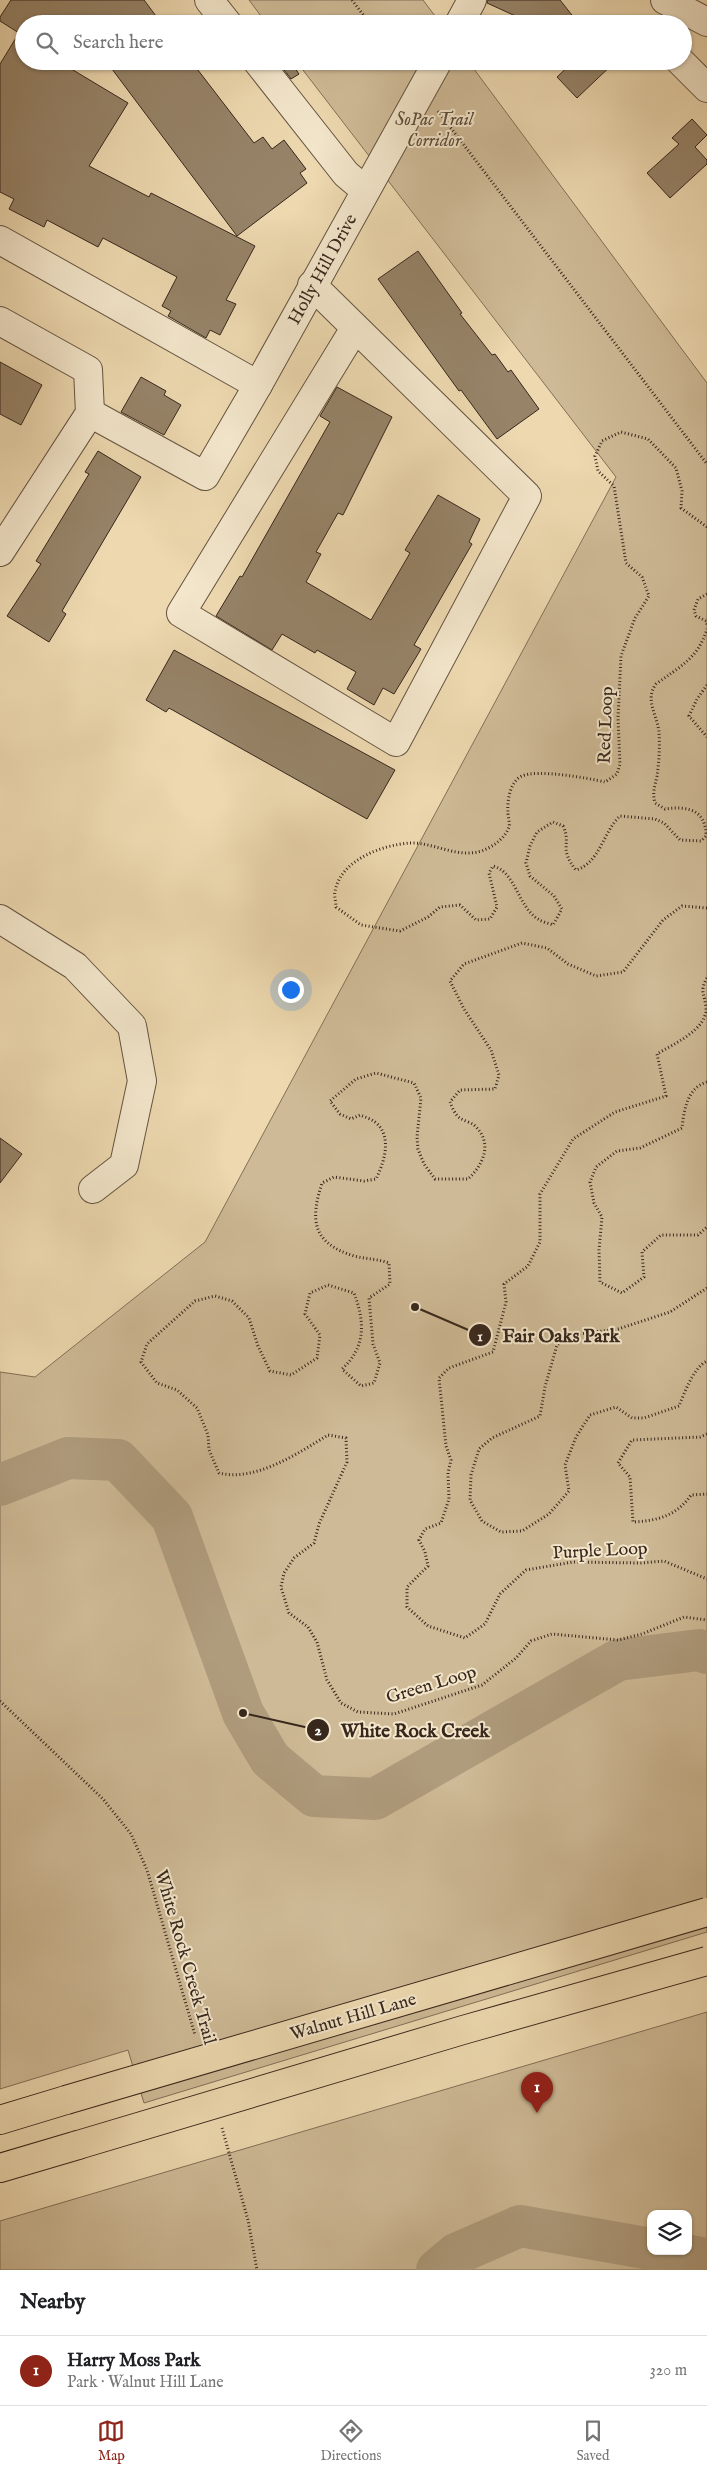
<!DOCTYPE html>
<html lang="en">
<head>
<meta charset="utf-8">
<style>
  body { margin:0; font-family:"IM FELL English",serif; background:#f2f2f2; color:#202124 }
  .controls { position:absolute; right:15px; bottom:15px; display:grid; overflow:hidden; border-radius:10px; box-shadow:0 1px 4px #0004 }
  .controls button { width:45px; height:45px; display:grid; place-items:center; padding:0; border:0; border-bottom:1px solid #e0e0e0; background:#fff; color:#202124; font:25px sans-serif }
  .you { position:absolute; left:290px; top:989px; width:18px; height:18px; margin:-12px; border:4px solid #fff; border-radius:50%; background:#1a73e8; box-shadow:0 0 0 8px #1a73e833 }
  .badge { display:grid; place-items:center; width:32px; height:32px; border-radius:50%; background:#8f2418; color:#fff; font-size:16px; font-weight:700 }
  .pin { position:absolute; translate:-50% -41px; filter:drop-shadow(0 1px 2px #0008) }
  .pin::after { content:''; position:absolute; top:26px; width:18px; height:15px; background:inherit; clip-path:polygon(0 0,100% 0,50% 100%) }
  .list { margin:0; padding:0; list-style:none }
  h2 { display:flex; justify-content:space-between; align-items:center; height:65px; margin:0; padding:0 20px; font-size:21px }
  h2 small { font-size:16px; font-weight:400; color:#757577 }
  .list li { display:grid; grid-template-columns:32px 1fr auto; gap:15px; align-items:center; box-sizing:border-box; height:70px; padding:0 20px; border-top:1px solid #e0e0e0 }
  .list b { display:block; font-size:19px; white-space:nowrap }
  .list p { margin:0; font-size:16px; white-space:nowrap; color:#757577 }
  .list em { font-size:16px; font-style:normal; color:#757577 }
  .icon { flex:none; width:28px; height:28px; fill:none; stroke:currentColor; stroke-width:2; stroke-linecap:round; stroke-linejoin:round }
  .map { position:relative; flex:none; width:707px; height:2270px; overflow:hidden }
  .search { position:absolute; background:#fff; box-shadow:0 1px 4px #0004; left:15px; right:15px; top:15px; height:55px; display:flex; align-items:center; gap:12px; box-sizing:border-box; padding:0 18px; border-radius:28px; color:#757577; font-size:19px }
  .sheet { height:135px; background:#fff }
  nav { display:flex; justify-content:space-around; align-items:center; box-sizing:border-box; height:70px; border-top:1px solid #e0e0e0; background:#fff; font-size:14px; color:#757577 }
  nav a { display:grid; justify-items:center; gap:2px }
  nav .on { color:#8f2418 }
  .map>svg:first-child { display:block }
  .green { fill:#ceba96; stroke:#827059; fill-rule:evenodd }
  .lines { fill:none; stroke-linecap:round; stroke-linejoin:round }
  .river { stroke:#af9c7d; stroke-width:42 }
  .building { fill:#968368; stroke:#37271c }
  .minor-casing { stroke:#645341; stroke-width:30 }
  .major-casing { stroke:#37271c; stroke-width:30 }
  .path { stroke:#37271c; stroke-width:3; stroke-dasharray:1 2.5; stroke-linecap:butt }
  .minor { stroke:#f3e6cb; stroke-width:28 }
  .major { stroke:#edd8af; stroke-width:28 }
  .major-bridge-casing { stroke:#37271c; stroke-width:30; stroke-linecap:butt }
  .major-bridge { stroke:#edd8af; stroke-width:28 }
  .labels { text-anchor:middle; stroke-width:4; stroke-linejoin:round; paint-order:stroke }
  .park-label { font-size:18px; font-style:italic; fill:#5d4c3a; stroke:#f3e6cb }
  .street-label { font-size:18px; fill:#37271c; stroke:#f3e6cb }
  .leader { fill:none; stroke:#37271c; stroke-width:2 }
  .callout-dot { fill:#37271c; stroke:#f3e6cb; stroke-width:2 }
  .mark-label { font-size:15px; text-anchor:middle; font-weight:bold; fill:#fff }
  .callout-label { font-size:19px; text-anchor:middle; font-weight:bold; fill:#37271c; stroke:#f3e6cb; stroke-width:4; stroke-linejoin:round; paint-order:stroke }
</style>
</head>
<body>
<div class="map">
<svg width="707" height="2270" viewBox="0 0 707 2270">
  <rect width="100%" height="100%" fill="#edd8af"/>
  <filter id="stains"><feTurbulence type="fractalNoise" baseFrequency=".004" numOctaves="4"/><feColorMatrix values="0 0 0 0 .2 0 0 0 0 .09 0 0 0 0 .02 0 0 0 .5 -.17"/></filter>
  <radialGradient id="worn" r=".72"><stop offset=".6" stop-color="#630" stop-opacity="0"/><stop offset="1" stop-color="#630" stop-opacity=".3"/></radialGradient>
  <g class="green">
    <polygon points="249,0 423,0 441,24 267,24"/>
    <polygon points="296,61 468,61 707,383 707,1932 144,2103 128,2050 0,2089 0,1372 35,1377 205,1242 616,477"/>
    <path d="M 707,2012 L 707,2270 L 0,2270 L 0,2221 ZM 651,2214 L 688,2214 L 688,2251 L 651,2251 Z"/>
  </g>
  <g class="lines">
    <g class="river">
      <polyline points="0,1485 68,1458 118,1460 172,1517 243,1713 270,1759 314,1796 375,1799 618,1660 699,1650 707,1653"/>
      <polyline points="662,2251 707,2259"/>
      <polyline points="437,2270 456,2254 520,2226 651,2249"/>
    </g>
  </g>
  <g class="building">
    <polygon points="11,0 144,0 162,24 24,24 24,61 58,61 128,103 89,166 149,197 151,193 255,246 226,300 236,304 220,335 210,330 206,338 168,316 171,311 162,306 177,277 103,238 98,247 47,220 44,227 9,209 14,199 0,192 0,64 19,33 0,21 0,17"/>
    <polygon points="488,0 560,0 579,24 533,24 487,3"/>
    <polygon points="106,61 191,61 254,143 263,137 272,149 284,140 306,169 300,173 307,183 237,236"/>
    <polygon points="277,61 290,61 299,74 291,79"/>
    <polygon points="574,61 616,61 577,98 557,77"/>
    <polygon points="692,119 707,135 695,147 707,160 707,164 670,198 647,173 679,144 672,138"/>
    <polygon points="418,251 462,313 460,314 492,355 495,354 508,372 511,370 539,409 497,439 461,390 459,391 378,279"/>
    <polygon points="0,362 42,385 21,425 0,414"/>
    <polygon points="141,377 166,391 164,395 181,405 164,435 121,412"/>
    <polygon points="337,387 392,417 343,515 338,513 316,552 321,554 306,582 371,620 410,553 405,550 438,495 480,519 469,542 472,544 414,645 421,649 394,694 383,688 374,705 347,689 356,672 317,650 315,653 282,634 272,650 216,616 240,576 242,577 330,422 320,416"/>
    <polygon points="98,451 141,477 62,611 66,614 49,642 7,616 41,564 36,561 89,474 85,472"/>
    <polygon points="174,650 395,770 367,819 169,708 166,712 146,700"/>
    <polygon points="0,1138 22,1154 0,1183"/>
  </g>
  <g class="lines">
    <defs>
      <g id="minor">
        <polyline points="209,0 228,24"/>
        <polyline points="665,0 707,22"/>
        <polyline points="459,24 472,0"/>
        <polyline points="257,61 346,174 365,190"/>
        <polyline points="680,61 707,88"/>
        <polyline points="0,240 258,385"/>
        <polyline points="312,285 527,496 396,742 181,613 355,328"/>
        <polyline points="0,321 88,370 90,413 0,552"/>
        <polyline points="90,413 205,476 258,385 438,61"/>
        <polyline points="0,919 75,966 132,1026 142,1081 124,1165 93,1189"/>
      </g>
      <g id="major">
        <polyline points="0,2120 66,2100"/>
        <polyline points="0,2168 78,2145"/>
      </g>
    </defs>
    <use href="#minor" class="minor-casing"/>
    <use href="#major" class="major-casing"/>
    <g class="path">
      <polyline points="352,0 370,24"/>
      <polyline points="399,61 405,69"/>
      <polyline points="438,111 707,464"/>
      <path d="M 707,527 L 681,508 L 682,491 L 676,468 L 648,439 L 621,432 L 602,441 L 595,456 L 598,471 L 614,486 L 626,563 L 642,577 L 649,596 L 635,618 L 621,656 L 618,718 L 620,764 L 617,774 L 605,782 C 588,778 537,769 522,776 C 510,781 507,801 508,812 C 508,817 510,823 509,827 C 505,838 494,846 484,850 C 459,860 434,842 410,843 C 382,845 340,860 335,892 C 334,896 336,902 336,907 L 361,925 L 400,931 L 428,917 L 440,907 L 460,905 L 476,920 L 490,919 L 497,907 L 489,873 L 493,866 C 516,872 518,907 538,919 C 542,922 548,923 553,925 L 562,909 L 554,896 L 530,876 L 526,863 L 530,846 L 537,832 L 553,822 L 563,826 C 572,844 558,848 576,870 C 600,863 603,832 620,816 L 655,819 L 664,823 L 680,840 L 701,841 L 706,836 C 706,809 687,806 665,809 L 655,803 C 652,792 655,786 657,776 C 659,763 660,746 659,733 C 658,716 644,700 656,684 C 679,667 698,659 707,629"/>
      <polyline points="707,594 698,599 694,610 696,616 706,621 707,625"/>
      <polyline points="707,685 697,699 689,716 707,737"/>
      <path d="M 707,908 L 682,906 L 663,920 L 623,972 L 596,976 L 568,964 L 547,948 L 522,943 L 464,964 L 450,981 L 464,1009 L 491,1050 L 499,1075 L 495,1089 L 460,1090 L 450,1102 C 452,1107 455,1115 460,1118 C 464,1121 470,1122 474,1125 C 494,1143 483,1165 468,1179 L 435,1179 L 424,1164 L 418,1149 L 417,1137 L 421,1098 L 414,1083 L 376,1073 L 356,1079 L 330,1101 L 340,1114 L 351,1119 L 360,1115 C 365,1117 371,1119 375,1122 C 393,1136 384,1163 376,1179 L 364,1181 L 334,1177 L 322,1183 C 310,1220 312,1243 354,1256 C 366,1259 378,1259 389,1263 L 390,1284 L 369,1298 L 373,1344 L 380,1363 L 374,1383 L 361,1386 L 342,1369 C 366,1347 365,1322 354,1293 L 328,1285 L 310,1293 L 305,1314 L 320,1335 L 317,1358 L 291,1375 L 270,1371 L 258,1346 L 249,1318 L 232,1301 L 215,1296 L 195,1301 L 147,1344 L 141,1362 L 157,1383 L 177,1390 L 197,1408 L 208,1435 L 209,1450 L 219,1473 C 255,1482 297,1454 328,1435 L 346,1438 L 347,1462 L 319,1524 L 314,1543 L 294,1558 L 284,1573 L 281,1587 L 289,1613 L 308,1627 L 317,1642 L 327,1680 L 341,1703 L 358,1712 L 394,1714 L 482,1685 L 516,1658 L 531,1641 L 552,1634 L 618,1640 L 642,1634 L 684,1617 L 707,1620"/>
      <path d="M 707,978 C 699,991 705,995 706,1008 C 707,1030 673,1044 657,1054 L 666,1096 L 615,1112 L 573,1139 L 540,1194 L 540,1242 L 528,1266 L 504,1284 L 506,1302 L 493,1352 L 449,1368 L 439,1378 L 446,1446 L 451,1460 L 448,1473 L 449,1499 L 441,1523 L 425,1529 L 419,1540 L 425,1552 L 428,1566 L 407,1587 L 407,1607 L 428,1626 L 465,1638 L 485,1624 L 500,1594 L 526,1570 L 573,1562 L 641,1563 L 664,1561 L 707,1579"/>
      <path d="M 707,1082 C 687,1088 684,1110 682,1128 L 640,1148 L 617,1151 L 596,1167 L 590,1182 L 594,1203 L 602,1217 L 599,1250 L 600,1282 L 622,1293 L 644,1277 L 642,1252 L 661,1235 L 698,1235 L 707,1227"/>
      <path d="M 707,1288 L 670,1312 L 618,1329 L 572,1335 L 557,1345 L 545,1387 L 540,1416 L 492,1438 L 479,1449 L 471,1475 L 470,1500 L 482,1521 L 501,1532 L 522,1531 L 549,1514 L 569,1491 L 565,1465 L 576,1437 L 590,1415 L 616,1407 L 632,1418 L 644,1418 L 679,1406 C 685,1392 693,1368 707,1361"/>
      <path d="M 707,1434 L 700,1437 L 632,1440 L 618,1463 L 630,1477 L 633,1522 C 656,1521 677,1516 691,1495 L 707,1494"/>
      <polyline points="0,1701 103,1799 131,1834 147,1870 195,2035"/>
      <polyline points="222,2128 248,2220 257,2270"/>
    </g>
    <use href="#minor" class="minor"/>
    <use href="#major" class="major"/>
    <defs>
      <g id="major-bridge">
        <polyline points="66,2100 707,1912"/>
        <polyline points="78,2145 463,2030 707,1961"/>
      </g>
    </defs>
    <use href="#major-bridge" class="major-bridge-casing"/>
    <use href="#major-bridge" class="major-bridge"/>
  </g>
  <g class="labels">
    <g class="park-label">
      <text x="434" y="125">SoPac Trail<tspan x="434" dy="21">Corridor</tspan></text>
    </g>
    <g class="street-label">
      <text transform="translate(322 269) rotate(-61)" y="6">Holly Hill Drive</text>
      <text transform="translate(605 725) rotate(-88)" y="6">Red Loop</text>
      <text transform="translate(600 1550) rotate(-3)" y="6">Purple Loop</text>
      <text transform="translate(431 1684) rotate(-17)" y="6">Green Loop</text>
      <text transform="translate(186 1957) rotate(74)" y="6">White Rock Creek Trail</text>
      <text transform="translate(353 2016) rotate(-16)" y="6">Walnut Hill Lane</text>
    </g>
  </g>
  <path class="leader" d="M415 1307L480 1335M243 1713L318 1730"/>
  <g class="callout-dot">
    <circle cx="415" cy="1307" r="5"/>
    <circle cx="243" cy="1713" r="5"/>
    <circle cx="480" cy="1335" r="12"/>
    <circle cx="318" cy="1730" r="12"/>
  </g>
  <g class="mark-label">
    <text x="480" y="1341">1</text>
    <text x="318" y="1735">2</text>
  </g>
  <g class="callout-label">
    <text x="561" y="1342">Fair Oaks Park</text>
    <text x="415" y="1737">White Rock Creek</text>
  </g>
  <rect width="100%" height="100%" filter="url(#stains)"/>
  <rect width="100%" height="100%" fill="url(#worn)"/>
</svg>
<div class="controls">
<button><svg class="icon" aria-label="layers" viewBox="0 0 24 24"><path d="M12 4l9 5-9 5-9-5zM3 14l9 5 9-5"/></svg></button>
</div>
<div class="you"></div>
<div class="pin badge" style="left:537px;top:2113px">1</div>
<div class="search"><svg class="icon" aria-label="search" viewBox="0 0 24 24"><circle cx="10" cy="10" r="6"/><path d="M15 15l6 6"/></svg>Search here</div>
</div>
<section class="sheet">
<h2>Nearby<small></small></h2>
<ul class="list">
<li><span class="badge">1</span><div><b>Harry Moss Park</b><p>Park · Walnut Hill Lane</p></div><em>320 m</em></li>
</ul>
</section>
<nav>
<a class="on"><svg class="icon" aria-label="map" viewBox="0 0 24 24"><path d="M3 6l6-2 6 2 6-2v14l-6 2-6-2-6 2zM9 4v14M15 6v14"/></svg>Map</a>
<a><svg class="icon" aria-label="directions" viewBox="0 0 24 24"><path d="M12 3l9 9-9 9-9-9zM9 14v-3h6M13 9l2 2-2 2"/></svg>Directions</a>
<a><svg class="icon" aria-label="saved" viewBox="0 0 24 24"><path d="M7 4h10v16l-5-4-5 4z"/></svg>Saved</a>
</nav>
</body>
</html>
